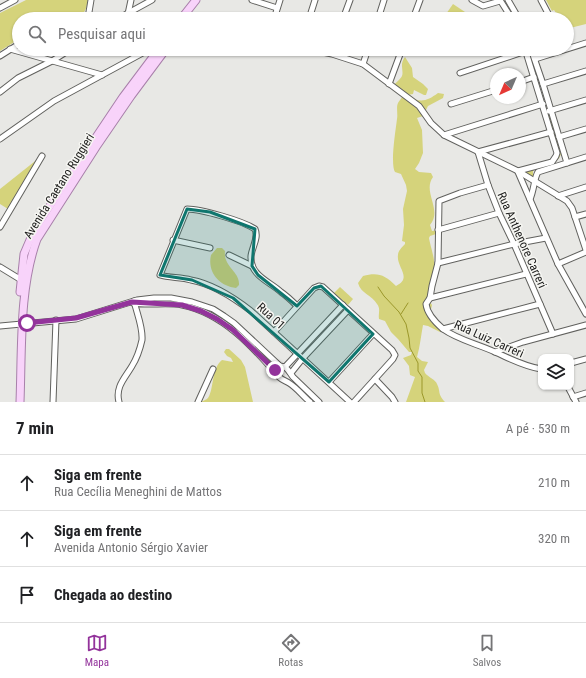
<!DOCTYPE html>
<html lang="pt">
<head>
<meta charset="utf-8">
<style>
  body { margin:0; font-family:"Roboto Condensed",sans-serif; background:#f6f6f6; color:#202124 }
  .controls { position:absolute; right:12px; bottom:12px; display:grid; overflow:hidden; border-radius:8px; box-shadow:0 1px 3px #0004 }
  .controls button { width:36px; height:36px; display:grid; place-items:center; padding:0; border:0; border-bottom:1px solid #e0e0e0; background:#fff; color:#202124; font:20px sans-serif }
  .compass { position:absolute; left:490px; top:68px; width:36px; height:36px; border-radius:50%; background:#fff; box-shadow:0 1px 3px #0004; rotate:224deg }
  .stop { position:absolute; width:12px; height:12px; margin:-9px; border:3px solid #93339b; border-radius:50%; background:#fff }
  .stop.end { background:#93339b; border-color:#fff; box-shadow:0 1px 4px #0008 }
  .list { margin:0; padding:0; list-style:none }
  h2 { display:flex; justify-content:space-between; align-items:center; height:52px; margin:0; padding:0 16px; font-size:17px }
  h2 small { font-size:13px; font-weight:400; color:#757577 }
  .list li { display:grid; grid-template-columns:26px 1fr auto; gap:12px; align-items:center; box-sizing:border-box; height:56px; padding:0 16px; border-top:1px solid #e0e0e0 }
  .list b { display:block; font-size:15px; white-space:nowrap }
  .list p { margin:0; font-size:13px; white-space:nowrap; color:#757577 }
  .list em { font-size:13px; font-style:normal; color:#757577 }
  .icon { flex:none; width:22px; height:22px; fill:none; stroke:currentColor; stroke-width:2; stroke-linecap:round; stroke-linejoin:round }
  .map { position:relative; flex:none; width:586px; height:402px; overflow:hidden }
  .search { position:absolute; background:#fff; box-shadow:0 1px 3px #0004; left:12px; right:12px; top:12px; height:44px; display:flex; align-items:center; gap:10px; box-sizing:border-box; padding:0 14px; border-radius:22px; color:#757577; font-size:15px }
  .sheet { height:220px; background:#fff }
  nav { display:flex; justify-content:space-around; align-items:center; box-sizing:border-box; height:56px; border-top:1px solid #e0e0e0; background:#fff; font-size:11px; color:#757577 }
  nav a { display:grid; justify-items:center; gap:2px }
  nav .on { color:#93339b }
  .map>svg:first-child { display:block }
  .green { fill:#d5d37b }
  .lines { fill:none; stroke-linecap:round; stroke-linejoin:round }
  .stream { stroke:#9b972a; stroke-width:1 }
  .minor-casing { stroke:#61615e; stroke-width:7 }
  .major-casing { stroke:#a880aa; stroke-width:9 }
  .minor { stroke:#fff; stroke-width:5 }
  .major { stroke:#f8d3fa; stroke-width:7 }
  .route { stroke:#93339b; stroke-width:5 }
  .marked { fill:#0f766e; fill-opacity:0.2; stroke:#0f766e; stroke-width:3; stroke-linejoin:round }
  .labels { text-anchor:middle; stroke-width:3; stroke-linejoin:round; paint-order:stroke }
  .street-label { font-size:12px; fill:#1c1c1b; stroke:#f6f6f2 }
</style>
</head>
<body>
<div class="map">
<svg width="586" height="402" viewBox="0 0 586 402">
  <rect width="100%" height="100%" fill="#e8e8e5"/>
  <g class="green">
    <path d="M 26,0 L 88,0 C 86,11 84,16 73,19 L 19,19 L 19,39 L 0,51 L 0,13 Z"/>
    <polygon points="546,0 586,0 586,24 570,28 570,26 567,26 567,19 560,19 554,10 552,11"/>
    <polygon points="453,4 471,16 470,19 455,19 446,14"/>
    <path d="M 405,57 L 412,68 L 413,77 L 423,84 L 428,89 L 426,95 L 424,95 L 414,90 L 413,94 L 407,95 C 420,104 427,101 438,93 L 444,94 L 443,98 L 428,106 L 423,116 L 417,118 L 422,130 L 423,153 L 419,163 L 415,169 L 419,172 L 431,173 L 433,177 C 422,192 443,210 430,225 L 432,231 L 438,230 L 436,234 L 430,236 L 429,238 C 430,245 435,259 434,264 L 438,266 L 434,288 L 428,299 L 432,305 L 430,314 C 436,318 443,324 443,331 L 440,332 L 428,326 L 423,325 C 421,336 420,346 417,357 L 422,361 L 428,362 L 424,370 L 425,373 C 428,377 436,380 437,384 C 441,392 437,393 445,402 L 406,402 L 415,377 L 410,375 L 409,366 L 403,358 L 411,355 L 412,352 L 409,352 L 398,339 L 391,332 L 385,321 L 379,319 C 378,313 381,309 377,304 C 372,295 361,294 358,283 L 363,276 C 378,272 385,275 396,286 C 413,278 396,267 398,255 C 398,251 402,247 405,244 L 405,242 L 402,241 L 404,225 L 403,209 L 407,191 L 406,185 L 401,174 L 395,172 C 390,164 396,128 397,119 C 398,114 396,107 398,103 C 399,101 401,99 402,97 L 396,90 L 391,88 C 394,84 400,80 402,76 C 404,70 399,65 405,57 Z"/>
    <path d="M 548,114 L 550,114 L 561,154 C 556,168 543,163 533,171 L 533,176 L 532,179 L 523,172 L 552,163 L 559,154 Z"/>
    <polygon points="39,158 8,209 0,204 0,189"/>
    <path d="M 217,248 L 222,248 L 225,251 C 223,267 240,271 239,285 L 236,288 C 219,286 207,272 211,255 Z"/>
    <polygon points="340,287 353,299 348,305 334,293"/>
    <path d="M 226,349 L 229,349 L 241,360 L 245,367 L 253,402 L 201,402 C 203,401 205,400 207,399 C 214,393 211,368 222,360 L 233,362 L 231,358 L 227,356 L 224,352 Z"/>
  </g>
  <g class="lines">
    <g class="stream">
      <polyline points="378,287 384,296 399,312 406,324 409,338 410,348 418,363 418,371 422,377 422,393 425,402"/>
      <polyline points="401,314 408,303"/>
    </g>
    <defs>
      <g id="minor">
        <polyline points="252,0 277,8"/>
        <polyline points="472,0 483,6 500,1"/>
        <polyline points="500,0 512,19"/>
        <polyline points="508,0 519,19"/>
        <polyline points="541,0 551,19"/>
        <polyline points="0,8 15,0"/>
        <polyline points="128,14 131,0"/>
        <polyline points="121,17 152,0"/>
        <polyline points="88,18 91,0"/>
        <polyline points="84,19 124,16"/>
        <polyline points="274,19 280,0"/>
        <polyline points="309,19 315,0"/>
        <polyline points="343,19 350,0"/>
        <polyline points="378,19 384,0"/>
        <polyline points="413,19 420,0"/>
        <polyline points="10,49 102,75"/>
        <polyline points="308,49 332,54 363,64 419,106 431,123 444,135 518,171 567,201 572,208 586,250"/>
        <polyline points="531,49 543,84 567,163"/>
        <polyline points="0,56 19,44"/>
        <polyline points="535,59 586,43"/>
        <polyline points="363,64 368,49"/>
        <polyline points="460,73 526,51"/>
        <polyline points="520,82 534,77"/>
        <polyline points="389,84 402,49"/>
        <polyline points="543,84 586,71"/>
        <polyline points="0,92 18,78 52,61 71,49"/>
        <polyline points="451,104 496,90"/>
        <polyline points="549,111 586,100"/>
        <polyline points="444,135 543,104"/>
        <polyline points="559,137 586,129"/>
        <polyline points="0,139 54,101 150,49"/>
        <polyline points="478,152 488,185 499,213 514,244 553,334"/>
        <polyline points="478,152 551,132"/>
        <polyline points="518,171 552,162 556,156 557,153 525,49"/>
        <polyline points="518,172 558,264 586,314"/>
        <path d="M 488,185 L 460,193 L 439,201 L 438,263 L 432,286 L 430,298 L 426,304 C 427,313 436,323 443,329 C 458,340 478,344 495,352 C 511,359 523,366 541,369"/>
        <polyline points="558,196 586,187"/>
        <path d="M 530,199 C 534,191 534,178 538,172 L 586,157"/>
        <polyline points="575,217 586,214"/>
        <polyline points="0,227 42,156"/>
        <polyline points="438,230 499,213"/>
        <polyline points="173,240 210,248"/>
        <polyline points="229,255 252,266"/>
        <polyline points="438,263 514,244 546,238"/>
        <polyline points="558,264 586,252"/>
        <polyline points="0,267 23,281"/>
        <polyline points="430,298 526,274"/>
        <path d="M 133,303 C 149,306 166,302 182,305 C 223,313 253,347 279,377 C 282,380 286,381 289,383 C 297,388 303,396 310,402"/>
        <path d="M 297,306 C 292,301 287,296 281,292 C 269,281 250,276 251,256 C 252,247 259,238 255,229 C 243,221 201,209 187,209 L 160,275 C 169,278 181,277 191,280 C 213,284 233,297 251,311 L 350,402"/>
        <polyline points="0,326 76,319 137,300 154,298 171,298 192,302 213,309 224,316 234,323 280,366 285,367 288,370 293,377 319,402"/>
        <polyline points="443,329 540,304"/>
        <polyline points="274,332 314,288 319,286 323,287 392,350 395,355 393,359 354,402"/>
        <polyline points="495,352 523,342 586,325"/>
        <polyline points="571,363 586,359"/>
        <polyline points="285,367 343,305"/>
        <polyline points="291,373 303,358 348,310"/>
        <polyline points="375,379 392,397 395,402"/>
        <polyline points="329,382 373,334"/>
        <polyline points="568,387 576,402"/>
        <polyline points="573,397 586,393"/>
        <polyline points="53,402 56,320"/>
        <path d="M 119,402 C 115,387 125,378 132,366 C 137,358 140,349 142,340 C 143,327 137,314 134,301"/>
        <polyline points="198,402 213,369"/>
      </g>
      <g id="major">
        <polyline points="181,19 196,0"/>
        <polyline points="20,292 24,254 30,240 44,215 123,97 159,49"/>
        <path d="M 20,402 C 22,350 19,288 37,239 L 96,147 L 131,96 L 166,49"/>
      </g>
    </defs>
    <use href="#minor" class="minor-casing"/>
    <use href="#major" class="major-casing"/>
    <use href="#minor" class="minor"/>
    <use href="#major" class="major"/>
  </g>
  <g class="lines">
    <polyline class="route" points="27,323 76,318 132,302 182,305 201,311 217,319 233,330 275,370"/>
  </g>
  <path class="marked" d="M 187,209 L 210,212 L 255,229 L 252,266 L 258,275 L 297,306 L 314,288 L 321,286 L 373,334 L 329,382 L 233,298 L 192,280 L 160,275 Z"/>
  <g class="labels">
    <g class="street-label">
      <text transform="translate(59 186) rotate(-58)" y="4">Avenida Caetano Ruggieri</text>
      <text transform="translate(522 240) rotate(66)" y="4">Rua Anthenore Carreri</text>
      <text transform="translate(271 316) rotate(42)" y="4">Rua 01</text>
      <text transform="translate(489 339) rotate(24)" y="4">Rua Luiz Carreri</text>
    </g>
  </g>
</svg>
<div class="controls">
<button><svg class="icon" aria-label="layers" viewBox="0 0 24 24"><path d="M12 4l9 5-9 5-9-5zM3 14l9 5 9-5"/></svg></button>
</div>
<svg class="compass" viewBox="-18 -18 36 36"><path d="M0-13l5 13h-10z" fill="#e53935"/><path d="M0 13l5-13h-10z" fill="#757577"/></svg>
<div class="stop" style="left:27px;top:323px"></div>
<div class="stop end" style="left:275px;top:370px"></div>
<div class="search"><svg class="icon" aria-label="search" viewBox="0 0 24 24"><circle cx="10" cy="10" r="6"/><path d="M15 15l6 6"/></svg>Pesquisar aqui</div>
</div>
<section class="sheet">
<h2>7 min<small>A pé · 530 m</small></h2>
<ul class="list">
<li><svg class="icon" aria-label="ahead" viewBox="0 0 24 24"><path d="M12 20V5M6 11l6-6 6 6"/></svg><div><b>Siga em frente</b><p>Rua Cecília Meneghini de Mattos</p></div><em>210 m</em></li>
<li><svg class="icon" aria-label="ahead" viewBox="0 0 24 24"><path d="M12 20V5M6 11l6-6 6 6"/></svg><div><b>Siga em frente</b><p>Avenida Antonio Sérgio Xavier</p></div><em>320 m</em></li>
<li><svg class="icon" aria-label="arrive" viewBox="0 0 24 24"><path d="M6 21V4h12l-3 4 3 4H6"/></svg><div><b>Chegada ao destino</b></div></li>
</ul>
</section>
<nav>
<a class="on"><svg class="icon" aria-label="map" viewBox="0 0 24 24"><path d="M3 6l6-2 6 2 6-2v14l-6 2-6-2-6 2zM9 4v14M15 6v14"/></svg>Mapa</a>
<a><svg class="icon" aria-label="directions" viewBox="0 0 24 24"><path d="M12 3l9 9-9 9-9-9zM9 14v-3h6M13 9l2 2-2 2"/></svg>Rotas</a>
<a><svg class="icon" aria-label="saved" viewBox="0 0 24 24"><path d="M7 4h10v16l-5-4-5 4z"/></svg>Salvos</a>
</nav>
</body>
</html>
